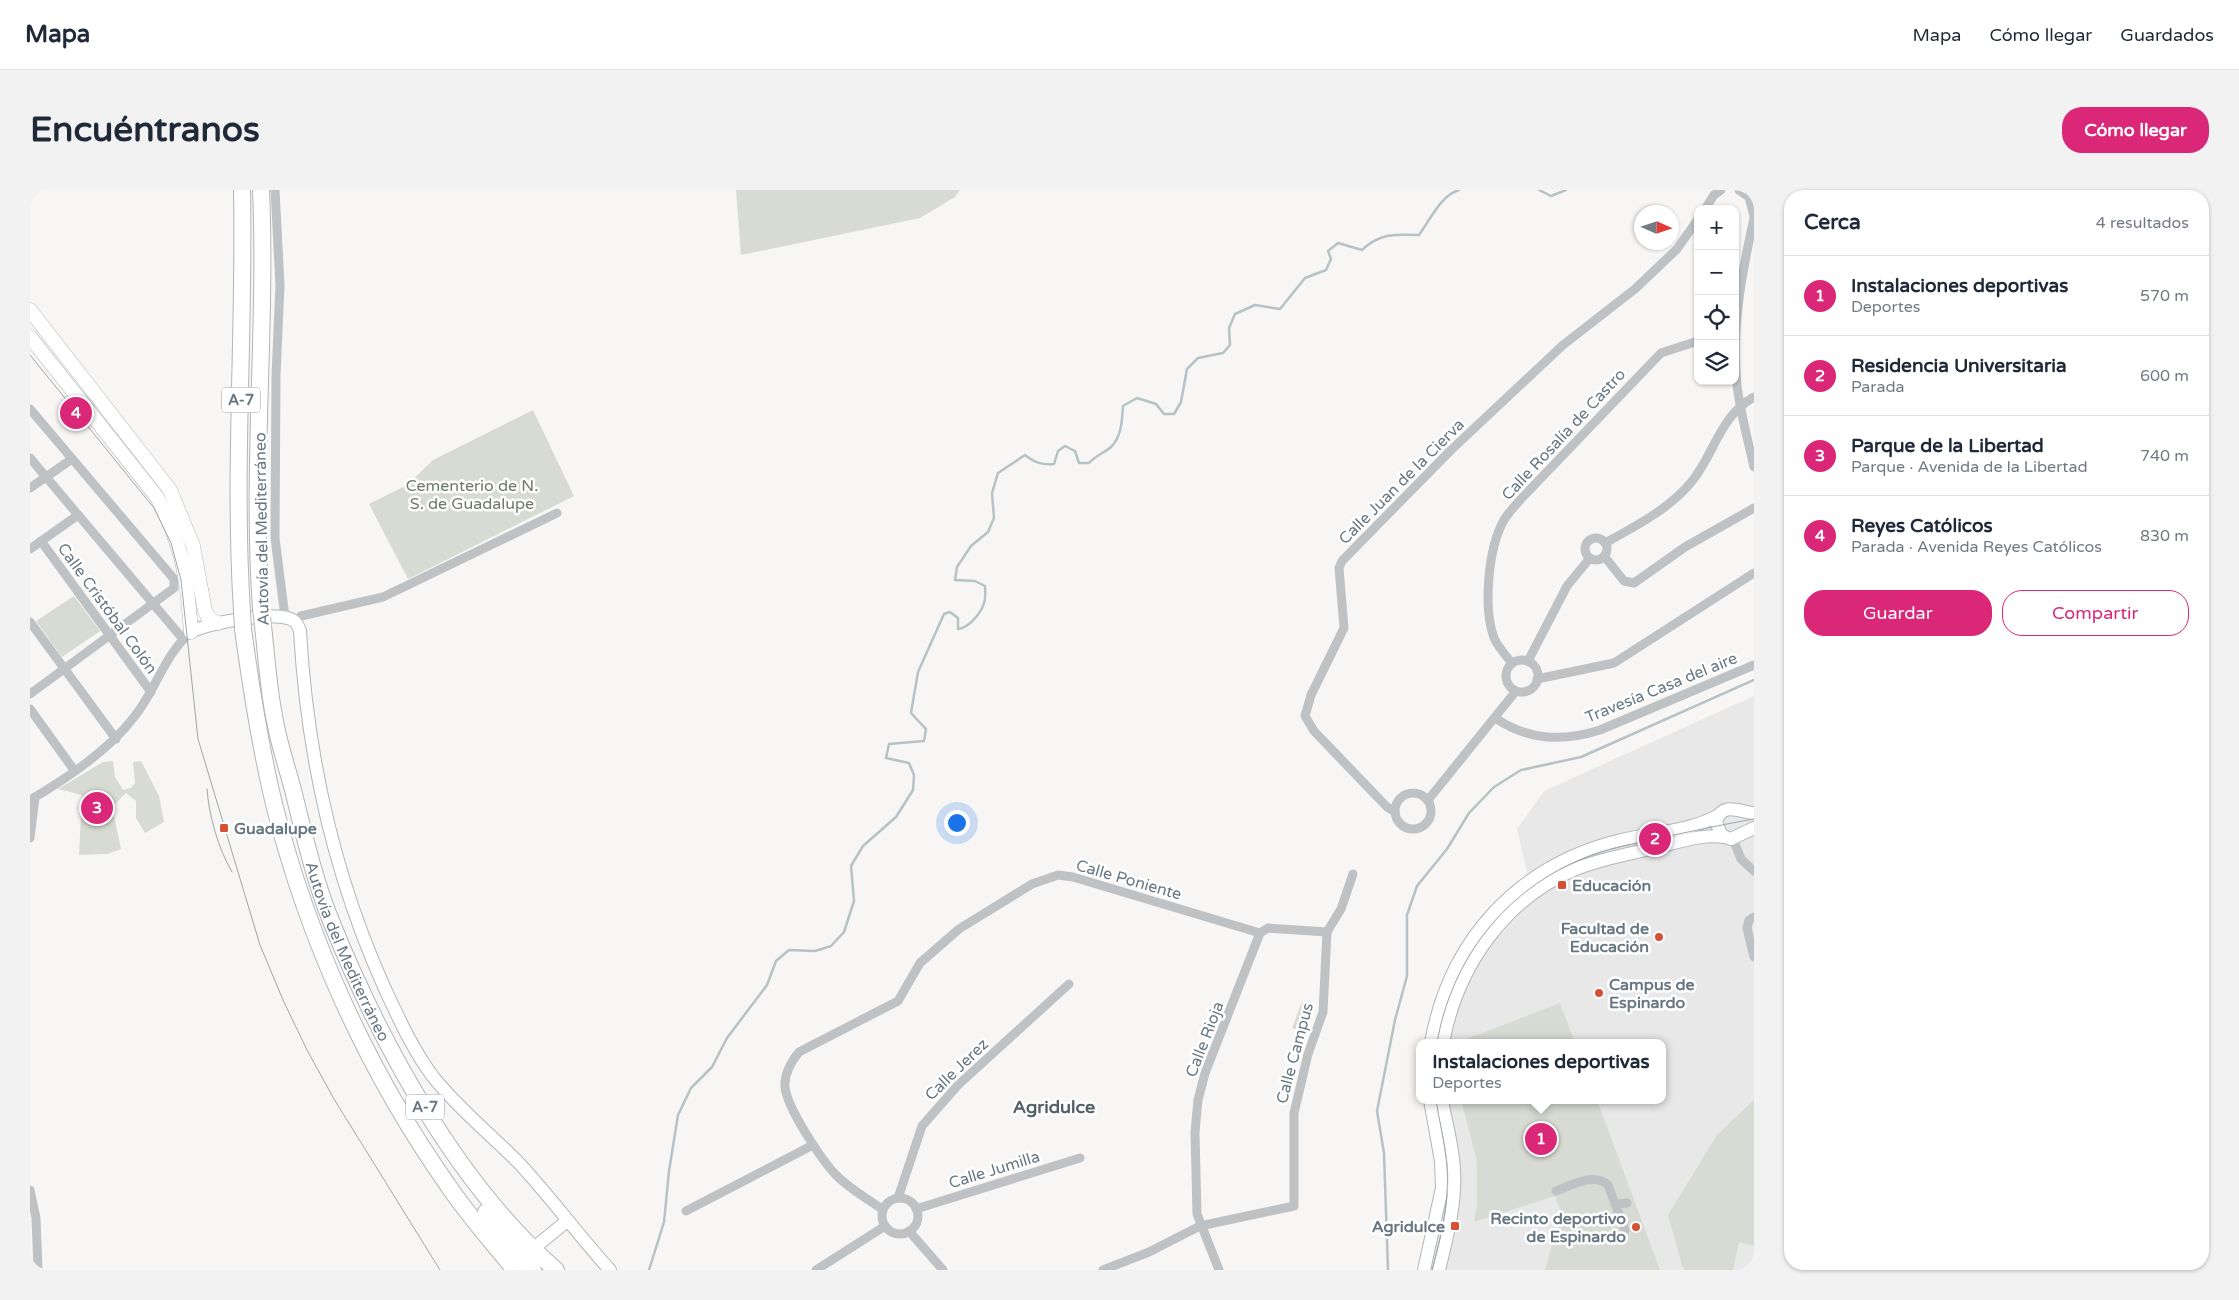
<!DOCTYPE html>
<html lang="es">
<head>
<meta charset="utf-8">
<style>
  body { margin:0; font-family:"Varela Round",sans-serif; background:#f2f2f3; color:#1f2937 }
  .controls { position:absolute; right:15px; top:15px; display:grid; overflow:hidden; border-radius:10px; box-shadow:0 1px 4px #0004 }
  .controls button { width:45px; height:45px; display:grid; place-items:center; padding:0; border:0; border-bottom:1px solid #e0e1e3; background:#fff; color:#1f2937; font:25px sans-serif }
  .compass { position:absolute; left:1604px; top:15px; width:45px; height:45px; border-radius:50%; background:#fff; box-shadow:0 1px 4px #0004; rotate:93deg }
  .you { position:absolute; left:926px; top:632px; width:18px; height:18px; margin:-12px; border:4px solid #fff; border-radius:50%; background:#1a73e8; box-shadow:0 0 0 8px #1a73e833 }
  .badge { display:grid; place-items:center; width:32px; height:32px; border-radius:50%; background:#db2777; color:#fff; font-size:16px; font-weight:700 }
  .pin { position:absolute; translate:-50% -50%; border:2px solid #fff; box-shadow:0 1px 5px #0006 }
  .popup { position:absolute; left:1386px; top:849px; width:250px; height:65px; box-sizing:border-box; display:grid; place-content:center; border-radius:10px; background:#fff; filter:drop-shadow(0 1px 4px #0005); font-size:16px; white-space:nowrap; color:#747a83 }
  .popup b { font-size:19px; color:#1f2937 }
  .popup::after { content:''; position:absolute; left:50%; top:100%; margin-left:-10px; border:10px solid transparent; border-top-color:#fff }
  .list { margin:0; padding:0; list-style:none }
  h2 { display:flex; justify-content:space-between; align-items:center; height:65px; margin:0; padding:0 20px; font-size:21px }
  h2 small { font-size:16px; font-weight:400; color:#747a83 }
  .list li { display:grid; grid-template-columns:32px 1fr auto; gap:15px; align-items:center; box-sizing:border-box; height:80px; padding:0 20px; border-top:1px solid #e0e1e3 }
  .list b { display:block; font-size:19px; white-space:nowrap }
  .list p { margin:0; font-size:16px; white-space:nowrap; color:#747a83 }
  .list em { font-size:16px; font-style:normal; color:#747a83 }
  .actions { display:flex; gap:10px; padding:15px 20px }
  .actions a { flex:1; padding:11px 0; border:1px solid #db2777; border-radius:20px; text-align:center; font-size:18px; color:#db2777 }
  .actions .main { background:#db2777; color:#fff }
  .icon { flex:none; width:28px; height:28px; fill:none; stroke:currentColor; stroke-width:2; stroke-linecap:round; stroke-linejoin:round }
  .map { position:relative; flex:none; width:1724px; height:1080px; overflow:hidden; border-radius:20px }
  header { display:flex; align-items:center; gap:30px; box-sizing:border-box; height:70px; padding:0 25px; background:#fff; border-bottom:1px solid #e0e1e3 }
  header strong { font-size:24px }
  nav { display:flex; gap:28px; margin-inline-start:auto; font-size:18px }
  .intro { display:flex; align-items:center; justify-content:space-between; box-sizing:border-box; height:120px; padding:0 30px }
  h1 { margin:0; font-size:35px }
  .button { padding:12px 22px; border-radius:20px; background:#db2777; color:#fff; font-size:18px; font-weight:700 }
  main { display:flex; gap:30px; padding:0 30px }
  aside { flex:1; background:#fff; border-radius:20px; box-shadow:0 1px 4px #0004 }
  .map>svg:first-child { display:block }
  .built { fill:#e7e8e7 }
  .green { fill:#d7dbd3 }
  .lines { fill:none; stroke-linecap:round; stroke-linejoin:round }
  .stream { stroke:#b6c2c5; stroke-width:2.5 }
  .secondary-casing { stroke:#b0b6ba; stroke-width:14 }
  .primary-casing { stroke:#b2b6b9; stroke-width:15 }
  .highway-casing { stroke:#b1b5b8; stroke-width:18 }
  .street { stroke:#bec2c5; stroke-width:9 }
  .secondary { stroke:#fff; stroke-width:12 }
  .primary { stroke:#fff; stroke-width:14 }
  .highway { stroke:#fff; stroke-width:16 }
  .tram { stroke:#a0a6ab; stroke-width:1 }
  .highway-bridge-casing { stroke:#b1b5b8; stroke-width:18; stroke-linecap:butt }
  .highway-bridge { stroke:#fff; stroke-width:16 }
  .poi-dot { fill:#d55035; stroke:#fff; stroke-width:2 }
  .labels { text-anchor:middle; stroke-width:5; stroke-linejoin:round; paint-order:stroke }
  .shield { fill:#fff; stroke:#95a0a8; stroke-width:1 }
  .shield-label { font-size:15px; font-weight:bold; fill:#687882 }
  .street-label { font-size:16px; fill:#687882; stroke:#fff }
  .park-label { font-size:16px; fill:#6c7a66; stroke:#fff }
  .poi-label { font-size:16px; font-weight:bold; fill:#687882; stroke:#fff; text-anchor:start }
  .neighbourhood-label { font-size:18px; font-weight:bold; fill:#556168; stroke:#fff }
</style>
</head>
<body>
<header>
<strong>Mapa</strong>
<nav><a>Mapa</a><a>Cómo llegar</a><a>Guardados</a></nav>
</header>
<div class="intro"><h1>Encuéntranos</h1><a class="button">Cómo llegar</a></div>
<main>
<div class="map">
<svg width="1724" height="1080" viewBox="0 0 1724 1080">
  <rect width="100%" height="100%" fill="#f7f6f4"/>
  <polygon class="built" points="1724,506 1724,1080 1394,1080 1412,998 1400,910 1632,910 1632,853 1401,853 1421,784 1499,691 1487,639 1514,601"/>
  <g class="green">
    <polygon points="706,0 930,0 925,7 890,28 711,65"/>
    <polygon points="503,220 544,306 378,389 339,314 377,295 403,270"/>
    <polygon points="44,406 70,441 32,467 6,431"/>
    <polygon points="83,571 85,587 93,600 101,598 105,593 103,572 111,571 129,606 134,632 115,643 106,628 106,611 96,603 82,617 91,659 77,664 49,665 52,605 28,599 73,572"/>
    <polygon points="1272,812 1282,815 1273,841 1262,838"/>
    <polygon points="1530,813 1545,853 1429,853 1429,852"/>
    <polygon points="1431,910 1567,910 1630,1080 1515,1080 1531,1022 1525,1006 1444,1032 1447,1015 1447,971"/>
    <polygon points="1724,910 1724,1056 1709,1052 1703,1080 1655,1080 1652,1075 1638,1025 1687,945"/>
  </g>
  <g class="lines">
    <g class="stream">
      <polyline points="1509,0 1521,6 1536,0"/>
      <path d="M 619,1080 L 634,1032 L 639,981 L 648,925 L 661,898 L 682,877 L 697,848 L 737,795 L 746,771 L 759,760 L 785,761 L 801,756 L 814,742 L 824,711 L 821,676 L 833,656 L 866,627 L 883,600 L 884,585 L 879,573 L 856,568 L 859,554 L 894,551 L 896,539 L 881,523 L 888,482 L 914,424 L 920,422 L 928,428 L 928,439 C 939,438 951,423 954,413 C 956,408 955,401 955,396 L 945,391 L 925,390 L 927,377 L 941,356 L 958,342 L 964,328 L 962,303 L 968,283 L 995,265 C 1005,273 1012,275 1024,274 L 1028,261 L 1035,256 L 1045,261 L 1049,273 L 1059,273 C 1065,266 1074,263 1081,257 C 1092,246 1092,230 1093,216 L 1107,208 L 1126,214 L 1134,224 L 1144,224 L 1151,212 L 1157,179 L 1168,168 L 1193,163 L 1200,155 L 1199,138 L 1205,124 L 1225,115 L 1250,119 L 1275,88 L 1296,80 L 1301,69 L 1298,61 L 1308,53 L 1332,60 C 1350,43 1366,44 1389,45 C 1400,30 1411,5 1429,0"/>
      <polyline points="1358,1080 1354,963 1347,921 1365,830 1377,786 1377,725 1387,696 1417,659 1439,623 1464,597 1491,580 1551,567 1724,490"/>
    </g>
    <defs>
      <g id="secondary">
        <path d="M 161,442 C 177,433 250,419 264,431 C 267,433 269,438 270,441 C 277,565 304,686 355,799 C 369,829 384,862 404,888 C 429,919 459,943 487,971 C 520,1006 548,1045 580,1080"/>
        <path d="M 1724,623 C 1709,622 1692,611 1686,632 L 1692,646 L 1701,649 L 1724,638"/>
        <path d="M 1401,853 C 1419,750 1488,675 1591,650 C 1622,643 1661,641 1689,625"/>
        <path d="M 1413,853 C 1427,777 1474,709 1546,679 C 1570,669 1595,665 1620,659 C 1643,654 1671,643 1695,647"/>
        <polyline points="510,1053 537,1031"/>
        <polyline points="1394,1080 1412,998 1411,971 1400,910"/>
        <path d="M 1409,1080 C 1417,1047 1426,1014 1424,980 C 1423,956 1416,934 1412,910"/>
      </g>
      <g id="primary">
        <polyline points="0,120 140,300 163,356 175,421 179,429 188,433"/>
        <path d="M 0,147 L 127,307 C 153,357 157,386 161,442"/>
      </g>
      <g id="highway">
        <path d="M 231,418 C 221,279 237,139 231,0"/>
        <path d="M 212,421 C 203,281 215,140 212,0"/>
        <path d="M 213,439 C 221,498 230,556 244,614 C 278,749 337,880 417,994 C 437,1024 462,1052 485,1080"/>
        <path id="s1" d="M 234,445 C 237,473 239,503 245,531 C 249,554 257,577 263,600 C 274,644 284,689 301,731 C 350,852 426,993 526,1080"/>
        <polyline points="456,1022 503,1080"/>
      </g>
    </defs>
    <use href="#secondary" class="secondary-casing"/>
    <use href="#primary" class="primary-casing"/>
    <use href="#highway" class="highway-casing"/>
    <g class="street">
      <polyline points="245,0 250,95 246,186 245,348 255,427"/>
      <polyline points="1709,0 1719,7 1724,26"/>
      <polyline points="1675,19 1684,5 1691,0"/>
      <path d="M 1724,28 C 1712,82 1701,139 1707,195 C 1710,222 1718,250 1724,277"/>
      <polyline points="0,219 144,389 144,398 0,504"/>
      <polyline points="0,268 153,449"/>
      <polyline points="0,298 42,269"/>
      <circle cx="1566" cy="359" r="11"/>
      <polyline points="11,351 121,502"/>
      <path d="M 1575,353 C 1606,336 1641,318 1663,290 C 1685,262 1690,226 1724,207"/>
      <polyline points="0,359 48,325"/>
      <polyline points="1574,366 1594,391 1604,393 1655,357 1724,318"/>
      <polyline points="265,431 271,426 353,407 527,323"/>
      <polyline points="0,432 86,549"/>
      <circle cx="1492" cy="486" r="16"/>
      <polyline points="1498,471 1537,396 1560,368"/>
      <path d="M 1482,473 C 1476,466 1468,457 1464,448 C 1453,418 1458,358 1474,330 C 1478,323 1485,316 1491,309 L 1631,163 L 1668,151"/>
      <polyline points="1507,489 1584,473 1724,383"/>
      <polyline points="0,519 44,580"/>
      <path d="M 1465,528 C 1498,550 1532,552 1570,540 L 1724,475"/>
      <circle cx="1383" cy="621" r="18"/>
      <path d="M 0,610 C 36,589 79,560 104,527 C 126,500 134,465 161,442"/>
      <polyline points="1398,610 1486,501"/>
      <polyline points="1365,622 1357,617 1284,541 1275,526 1281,505 1314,438 1309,378 1312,371 1421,260 1533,155 1605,99 1647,59 1668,29"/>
      <polyline points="0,648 5,607"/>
      <polyline points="1703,649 1711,669 1724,681"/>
      <polyline points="1724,727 1719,730 1717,738 1724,767"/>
      <polyline points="0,1000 6,1028 8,1080"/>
      <path d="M 1526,1001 C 1542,995 1564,982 1578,995 L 1595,1040"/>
      <polyline points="868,1008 892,936 928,895 1039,794"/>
      <circle cx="870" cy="1026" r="18"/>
      <polyline points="1585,1014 1597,1013"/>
      <polyline points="886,1019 1050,968"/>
      <path d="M 853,1020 C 838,1009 820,999 807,986 C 792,971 757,918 755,897 C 754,884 761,872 769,862 L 868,811 L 890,773 L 929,739 L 1002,694 L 1028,685 L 1043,687 L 1230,743"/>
      <polyline points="656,1021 783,955"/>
      <polyline points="879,1041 913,1080"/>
      <polyline points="786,1080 855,1036"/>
      <polyline points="1073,1080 1119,1062 1170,1036 1264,1016 1264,923 1278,864 1293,822 1297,742 1311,719 1323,684"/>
      <polyline points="1189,1080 1167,1024 1165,942 1168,910 1175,883 1230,743 1238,738 1297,742"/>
    </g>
    <use href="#secondary" class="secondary"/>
    <use href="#primary" class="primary"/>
    <use href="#highway" class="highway"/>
    <g class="tram">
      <polyline points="0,165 124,318 141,353 151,390 168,549 230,755 253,810 277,860 304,909 410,1080"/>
      <path d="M 177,599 C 179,626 188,658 202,682"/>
      <path d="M 1407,853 C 1421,770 1475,700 1554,668 C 1575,659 1598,655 1620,650 C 1654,643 1689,635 1724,629"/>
      <path d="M 1402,1080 C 1412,1044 1421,1006 1416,968 C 1414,949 1409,930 1406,910"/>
    </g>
    <defs>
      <g id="highway-bridge">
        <polyline points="231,418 234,445"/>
        <polyline points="212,421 213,439"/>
      </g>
    </defs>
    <use href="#highway-bridge" class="highway-bridge-casing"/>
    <use href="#highway-bridge" class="highway-bridge"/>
  </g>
  <g class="poi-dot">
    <rect x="189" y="633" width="10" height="10" rx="2.5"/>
    <rect x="1527" y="690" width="10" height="10" rx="2.5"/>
    <circle cx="1629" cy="747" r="5"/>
    <circle cx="1569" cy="803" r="5"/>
    <rect x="1420" y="1031" width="10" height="10" rx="2.5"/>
    <circle cx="1606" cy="1037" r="5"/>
  </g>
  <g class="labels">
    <g class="shield">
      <rect x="192" y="197.5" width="38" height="25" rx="4"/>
      <rect x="376" y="904.5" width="38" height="25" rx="4"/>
    </g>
    <g class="shield-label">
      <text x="211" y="215">A-7</text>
      <text x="395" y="922">A-7</text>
    </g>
    <g class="street-label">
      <text transform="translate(1533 244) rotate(-47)" y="6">Calle Rosalía de Castro</text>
      <text transform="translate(1371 291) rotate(-45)" y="6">Calle Juan de la Cierva</text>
      <text transform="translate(231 339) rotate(-91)" y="6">Autovía del Mediterráneo</text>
      <text transform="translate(78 418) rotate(54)" y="6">Calle Cristóbal Colón</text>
      <text transform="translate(1631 497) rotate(-22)" y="6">Travesía Casa del aire</text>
      <text transform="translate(1099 689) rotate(16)" y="6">Calle Poniente</text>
      <text dy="6" stroke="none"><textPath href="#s1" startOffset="329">Autovía del Mediterráneo</textPath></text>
      <text transform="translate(1174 849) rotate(-69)" y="6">Calle Rioja</text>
      <text transform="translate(1264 863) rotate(-75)" y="6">Calle Campus</text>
      <text transform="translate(926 879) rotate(-44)" y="6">Calle Jerez</text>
      <text transform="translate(964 979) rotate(-17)" y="6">Calle Jumilla</text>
    </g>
    <g class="park-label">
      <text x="442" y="301">Cementerio de N.<tspan x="442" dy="18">S. de Guadalupe</tspan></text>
    </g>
    <g class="poi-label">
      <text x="204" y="644">Guadalupe</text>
      <text x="1542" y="701">Educación</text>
      <text x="1619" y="744" text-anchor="end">Facultad de<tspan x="1619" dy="18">Educación</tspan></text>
      <text x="1579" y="800">Campus de<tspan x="1579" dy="18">Espinardo</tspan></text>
      <text x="1596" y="1034" text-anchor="end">Recinto deportivo<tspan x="1596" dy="18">de Espinardo</tspan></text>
      <text x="1415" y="1042" text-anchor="end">Agridulce</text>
    </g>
    <g class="neighbourhood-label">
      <text x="1024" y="923">Agridulce</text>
    </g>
  </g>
</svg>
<div class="controls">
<button>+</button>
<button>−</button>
<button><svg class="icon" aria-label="locate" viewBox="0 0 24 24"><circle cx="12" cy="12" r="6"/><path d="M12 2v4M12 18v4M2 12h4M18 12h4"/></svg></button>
<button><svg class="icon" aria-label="layers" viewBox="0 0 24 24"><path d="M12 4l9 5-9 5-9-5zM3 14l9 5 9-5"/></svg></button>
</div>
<svg class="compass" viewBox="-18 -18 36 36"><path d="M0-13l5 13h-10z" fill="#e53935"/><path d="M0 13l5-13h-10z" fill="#747a83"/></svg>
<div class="you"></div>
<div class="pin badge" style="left:1511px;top:949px">1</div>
<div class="popup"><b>Instalaciones deportivas</b>Deportes</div>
<div class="pin badge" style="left:1625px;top:649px">2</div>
<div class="pin badge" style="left:67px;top:618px">3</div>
<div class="pin badge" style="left:46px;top:223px">4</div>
</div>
<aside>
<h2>Cerca<small>4 resultados</small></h2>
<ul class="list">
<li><span class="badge">1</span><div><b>Instalaciones deportivas</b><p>Deportes</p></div><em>570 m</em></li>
<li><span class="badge">2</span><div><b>Residencia Universitaria</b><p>Parada</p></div><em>600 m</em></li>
<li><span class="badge">3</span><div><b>Parque de la Libertad</b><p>Parque · Avenida de la Libertad</p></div><em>740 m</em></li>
<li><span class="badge">4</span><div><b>Reyes Católicos</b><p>Parada · Avenida Reyes Católicos</p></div><em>830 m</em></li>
</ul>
<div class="actions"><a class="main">Guardar</a><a>Compartir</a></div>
</aside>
</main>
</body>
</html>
